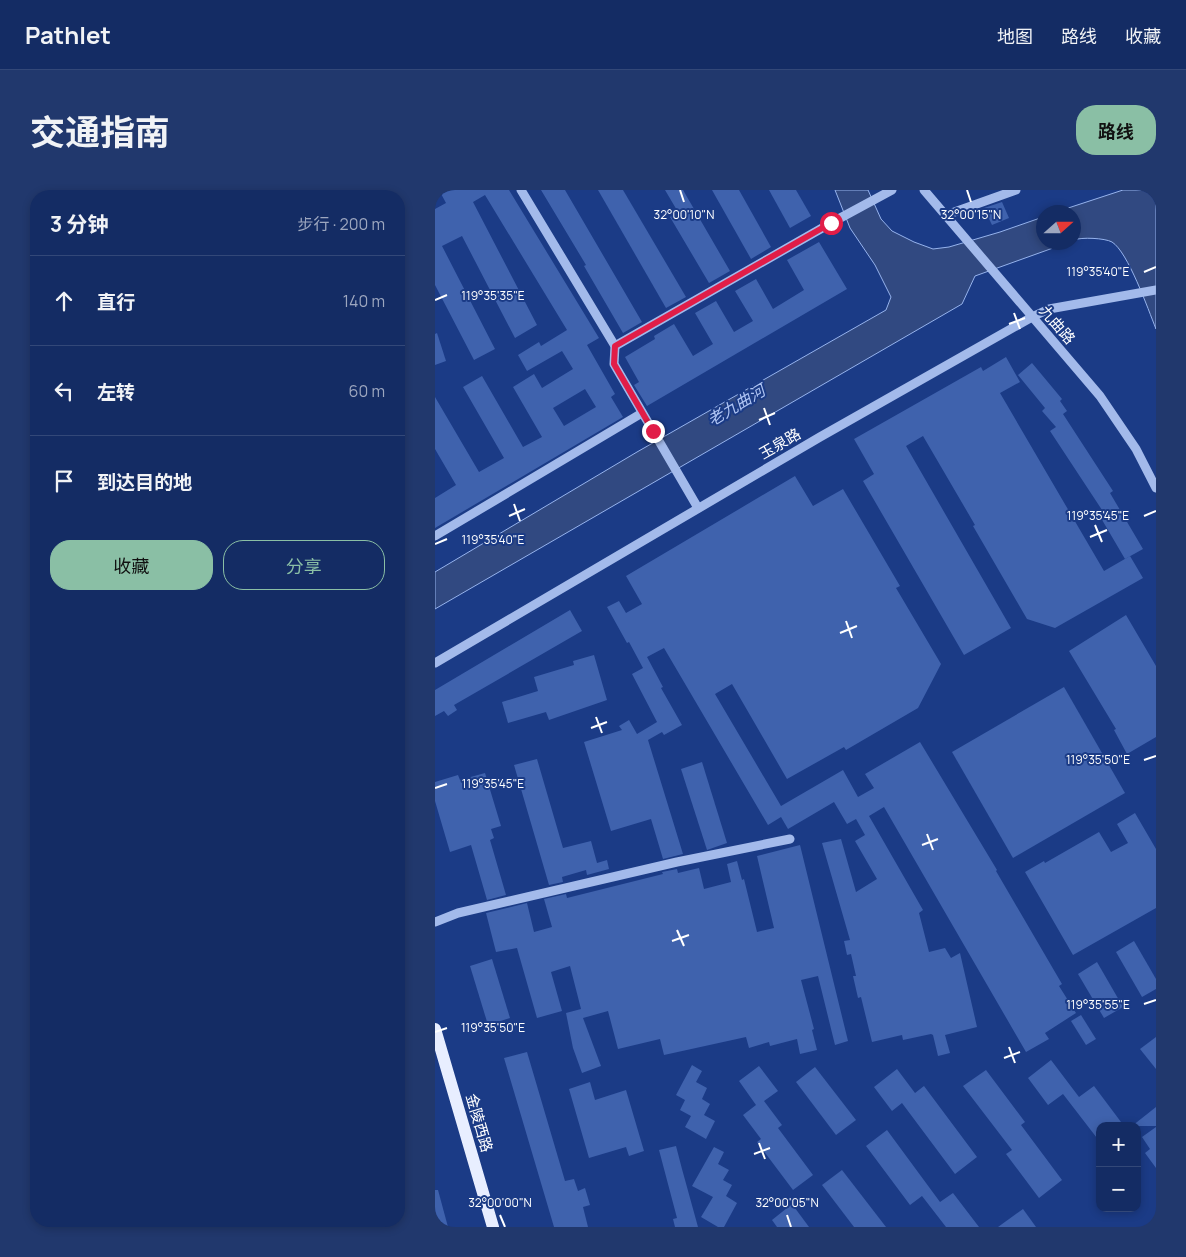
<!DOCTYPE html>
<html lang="zh">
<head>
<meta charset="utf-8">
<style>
  body { margin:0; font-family:Manrope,"Noto Sans SC",sans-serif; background:#21386d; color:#f1f3f6 }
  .controls { position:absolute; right:15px; bottom:15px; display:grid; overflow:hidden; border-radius:10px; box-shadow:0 2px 8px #0003 }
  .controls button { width:45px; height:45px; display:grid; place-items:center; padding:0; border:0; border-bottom:1px solid #334878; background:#142c64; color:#f1f3f6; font:25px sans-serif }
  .compass { position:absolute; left:601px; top:15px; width:45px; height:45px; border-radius:50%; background:#142c64; box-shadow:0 2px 8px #0003; rotate:69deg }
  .stop { position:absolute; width:15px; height:15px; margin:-11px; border:4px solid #e11d48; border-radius:50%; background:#fff }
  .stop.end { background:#e11d48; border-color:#fff; box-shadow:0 1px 5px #0008 }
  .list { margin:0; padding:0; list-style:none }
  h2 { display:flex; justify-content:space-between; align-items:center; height:65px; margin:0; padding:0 20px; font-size:21px }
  h2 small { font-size:16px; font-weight:400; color:#9da7bf }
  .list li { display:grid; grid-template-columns:32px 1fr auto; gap:15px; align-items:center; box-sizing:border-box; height:90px; padding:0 20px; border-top:1px solid #334878 }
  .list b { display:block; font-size:19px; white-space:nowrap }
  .list em { font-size:16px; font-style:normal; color:#9da7bf }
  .actions { display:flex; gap:10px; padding:15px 20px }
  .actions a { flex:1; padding:11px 0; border:1px solid #8abfa5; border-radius:20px; text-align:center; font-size:18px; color:#8abfa5 }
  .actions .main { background:#8abfa5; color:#111 }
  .icon { flex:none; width:28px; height:28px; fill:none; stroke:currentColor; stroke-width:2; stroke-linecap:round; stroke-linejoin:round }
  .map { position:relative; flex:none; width:721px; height:1037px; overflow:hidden; border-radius:20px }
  header { display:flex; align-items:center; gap:30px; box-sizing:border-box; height:70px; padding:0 25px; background:#142c64; border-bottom:1px solid #334878 }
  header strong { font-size:24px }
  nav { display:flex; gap:28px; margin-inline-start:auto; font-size:18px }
  .intro { display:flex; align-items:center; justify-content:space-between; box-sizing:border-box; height:120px; padding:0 30px }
  h1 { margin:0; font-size:35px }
  .button { padding:12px 22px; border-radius:20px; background:#8abfa5; color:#111; font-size:18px; font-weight:700 }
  main { display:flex; gap:30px; padding:0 30px }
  aside { flex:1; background:#142c64; border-radius:20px; box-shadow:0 2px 8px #0003 }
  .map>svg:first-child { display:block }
  .water { fill:#314981; stroke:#96b3ed }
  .building { fill:#3f62ad; fill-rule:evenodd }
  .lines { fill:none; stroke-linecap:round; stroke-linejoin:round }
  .minor { stroke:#a3baeb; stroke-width:9 }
  .major { stroke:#e8eeff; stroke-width:12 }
  .route { stroke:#e11d48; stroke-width:6 }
  .ticks { fill:none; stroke:#fff; stroke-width:2 }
  .labels { text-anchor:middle; stroke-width:4; stroke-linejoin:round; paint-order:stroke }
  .street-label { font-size:15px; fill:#fff; stroke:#1b3b86 }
  .water-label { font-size:16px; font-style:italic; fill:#afc4f3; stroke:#1b3b86 }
  .ticks-label { font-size:12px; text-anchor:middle; fill:#fff; stroke:#1b3b86; stroke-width:4; stroke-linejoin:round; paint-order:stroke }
</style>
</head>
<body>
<header>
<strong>Pathlet</strong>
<nav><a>地图</a><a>路线</a><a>收藏</a></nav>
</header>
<div class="intro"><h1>交通指南</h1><a class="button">路线</a></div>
<main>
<aside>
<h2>3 分钟<small>步行 · 200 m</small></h2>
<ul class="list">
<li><svg class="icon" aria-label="ahead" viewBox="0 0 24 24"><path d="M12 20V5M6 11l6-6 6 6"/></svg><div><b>直行</b></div><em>140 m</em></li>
<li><svg class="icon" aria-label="left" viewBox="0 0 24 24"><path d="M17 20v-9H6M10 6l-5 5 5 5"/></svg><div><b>左转</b></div><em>60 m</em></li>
<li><svg class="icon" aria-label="arrive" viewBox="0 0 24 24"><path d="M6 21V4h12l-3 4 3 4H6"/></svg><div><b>到达目的地</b></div></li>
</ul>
<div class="actions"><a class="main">收藏</a><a>分享</a></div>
</aside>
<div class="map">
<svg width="721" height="1037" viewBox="0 0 721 1037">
  <rect width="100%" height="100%" fill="#1b3b86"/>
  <g class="water">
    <polygon points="400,0 433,0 446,29 457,41 479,52 498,59 514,57 565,42 608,27 608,52 632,53 540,86 527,114 0,419 0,382 202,262 451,120 456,107 440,75 415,38"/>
    <path d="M 688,0 L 721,0 L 721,139 C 713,119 693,62 677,52 C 670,48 646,47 639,50 L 638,22 L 621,22 Z"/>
  </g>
  <g class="building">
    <path d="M 4,0 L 74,0 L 164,148 L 152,155 L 180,204 L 176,207 L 188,227 L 0,338 L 0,308 L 21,295 L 0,259 L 0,207 L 44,282 L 69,268 L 28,197 L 47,186 L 88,257 L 107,247 L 78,197 L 99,184 L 107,198 L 138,179 L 127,161 L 92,181 L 83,165 L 104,152 L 106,156 L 132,140 L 50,5 L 38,12 L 102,135 L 80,148 L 27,46 L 7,56 L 60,159 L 39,170 L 0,95 L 0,19 L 11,13 ZM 150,199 L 161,217 L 129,236 L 118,218 Z"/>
    <polygon points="106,0 130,0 207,132 188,143 149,76 151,75"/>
    <polygon points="163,0 188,0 251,107 231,118"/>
    <polygon points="230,0 248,0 295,81 274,93 235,27 243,22"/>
    <polygon points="277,0 304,0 336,57 316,69"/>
    <polygon points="334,0 361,0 376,26 355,38"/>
    <polygon points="567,12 574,28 557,35 549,18"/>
    <polygon points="384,52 412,99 212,216 199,195 204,192 190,167 220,149 219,146 239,134 258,166 278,154 260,123 281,111 299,142 318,131 300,101 321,89 338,119 369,100 352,70"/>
    <polygon points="2,143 11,171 0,175 0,144"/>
    <polygon points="571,167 585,192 565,203 669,381 695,366 708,388 620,438 592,429 538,336 540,335 488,246 471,256 576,438 529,465 428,291 439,284 419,249 546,177 548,181"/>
    <polygon points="597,173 627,209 625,211 632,221 628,224 678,301 675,303 708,359 690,369 663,323 667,320 615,241 621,237 607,221 610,218 583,185"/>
    <polygon points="360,286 378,316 408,299 465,396 461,398 506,474 483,518 411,560 409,557 352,589 297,494 280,504 346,616 408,580 423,607 439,598 430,584 485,552 562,680 561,681 627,794 624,796 641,823 610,843 614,849 591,862 449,617 434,626 488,720 484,723 494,762 510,758 516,768 525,763 542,837 510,845 515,863 503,866 498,845 496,844 468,850 467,845 437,852 426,807 423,808 418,786 421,786 416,764 412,765 409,751 415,750 387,653 406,649 421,702 442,689 420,651 430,645 421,629 412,634 399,612 353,639 346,627 333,635 229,458 212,467 228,497 226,498 247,535 229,545 227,542 213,550 248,664 228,669 216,629 176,641 149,552 187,540 184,536 194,530 202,544 222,532 197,484 208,478 194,452 192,453 172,417 184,411 191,423 207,414 191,386"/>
    <polygon points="135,420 147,441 19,515 22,520 13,526 9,521 0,526 0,500"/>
    <polygon points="691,425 721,476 721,547 692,564 679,540 681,539 634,461"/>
    <polygon points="159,465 172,510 114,530 111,522 73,533 67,512 103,501 99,487 139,475 138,471"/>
    <polygon points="629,497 690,603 578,668 517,562"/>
    <polygon points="102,569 128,658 156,651 162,673 172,670 174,679 152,685 151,680 127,687 128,692 114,695 79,575"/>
    <polygon points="267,572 292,653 272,660 246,579"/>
    <polygon points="50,583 66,636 56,639 59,648 55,650 71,705 52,710 36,655 15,662 0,611 0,592 23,585 25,590"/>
    <polygon points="700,623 721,659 721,718 638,765 590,682 609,671 610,673 664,642 676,662 693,653 682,634"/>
    <polygon points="365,655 413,851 400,855 383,786 366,790 379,839 377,840 382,860 365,864 362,849 335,856 334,852 314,858 311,847 229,865 225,849 183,859 173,821 148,828 166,876 147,883 138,858 131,823 146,819 135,776 116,782 127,821 102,828 82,758 61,762 51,723 92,713 99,742 117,737 109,709 131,704 132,708 228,684 227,682 242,679 243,683 264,678 269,699 296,692 292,674 302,671 307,690 309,689 322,742 339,738 322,666"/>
    <polygon points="699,751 721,789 721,799 707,807 681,762"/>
    <polygon points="57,769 75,828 53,835 35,776"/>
    <polygon points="662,772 688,817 669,828 643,784"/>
    <polygon points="646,825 661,849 651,855 636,831"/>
    <polygon points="721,847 721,879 705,859"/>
    <polygon points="92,862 130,991 139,989 143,1001 150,998 155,1015 148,1017 153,1037 119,1037 69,868"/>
    <polygon points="616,870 644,907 659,896 689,936 665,936 665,952 628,904 613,915 593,888"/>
    <polygon points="257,875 267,881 261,892 272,898 267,909 275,914 269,925 280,931 271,949 250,937 256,926 245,920 250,910 241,905"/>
    <polygon points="324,876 343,901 329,911 347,935 343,938 378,985 358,1000 322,952 326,949 308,925 321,915 304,891"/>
    <polygon points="380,877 421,930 401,945 361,892"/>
    <polygon points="462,879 480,903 489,896 542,967 520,984 467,913 457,921 439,897"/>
    <polygon points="551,880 590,932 586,935 627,990 604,1008 571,964 577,960 528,896"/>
    <polygon points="155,892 160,910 191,900 209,961 194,966 191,957 154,968 134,899"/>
    <polygon points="721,917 721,936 697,936"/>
    <polygon points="721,937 721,978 710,963 715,959 707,947"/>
    <polygon points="452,940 505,1012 518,1003 544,1037 511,1037 487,1006 475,1015 431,956"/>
    <polygon points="241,956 247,979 263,1037 240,1037 238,1029 242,1028 224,960"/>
    <polygon points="279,957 289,962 283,974 294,980 288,990 297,995 291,1006 302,1013 289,1037 283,1037 266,1027 278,1007 257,996"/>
    <polygon points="407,980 451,1037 419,1037 387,995"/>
    <polygon points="0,1000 3,1000 13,1037 0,1037"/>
    <polygon points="357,1014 374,1037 342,1037 337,1030"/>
    <polygon points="588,1019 601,1037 563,1037"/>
  </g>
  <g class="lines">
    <g class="minor">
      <polyline points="86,0 180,156 179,174 263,318"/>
      <polyline points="489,0 665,206 701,259 721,298"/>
      <polyline points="511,25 581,0"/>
      <polyline points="180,156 396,33 457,0"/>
      <polyline points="0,346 207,223"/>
      <polyline points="0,473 385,247 597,127 614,119 721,100"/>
      <polyline points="0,732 23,723 242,672 355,649"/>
    </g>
    <polyline class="major" points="0,839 58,1037"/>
  </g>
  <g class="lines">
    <polyline class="route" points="218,241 179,174 180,156 396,33"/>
  </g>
  <path class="ticks" d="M 245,0 L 249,12M 532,0 L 536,12M 709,82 L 721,77M 0,110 L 12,105M 579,123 L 585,139M 574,134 L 590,128M 329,218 L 335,235M 324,230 L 340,223M 79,314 L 85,331M 74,326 L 90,319M 709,326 L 721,321M 660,335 L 667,352M 655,347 L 672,340M 0,354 L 12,349M 411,431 L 417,448M 405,443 L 422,436M 161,527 L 167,543M 156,538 L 172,532M 709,570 L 721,566M 0,598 L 12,594M 492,644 L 498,660M 487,655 L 503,649M 242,740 L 249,756M 237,751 L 254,745M 709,814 L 721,810M 0,842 L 12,838M 574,857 L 580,873M 569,868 L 585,862M 324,953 L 330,969M 319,964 L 335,958M 65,1025 L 70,1037M 352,1025 L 356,1037"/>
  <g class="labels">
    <g class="street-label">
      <text transform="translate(622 135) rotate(49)" y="5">九曲路</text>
      <text transform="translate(345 254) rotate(-30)" y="5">玉泉路</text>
      <text transform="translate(44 933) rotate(74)" y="5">金陵西路</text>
    </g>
    <g class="water-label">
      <text transform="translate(301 215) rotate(-31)" y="6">老九曲河</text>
    </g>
  </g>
  <g class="ticks-label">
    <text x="249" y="29">32°00'10"N</text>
    <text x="536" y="29">32°00'15"N</text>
    <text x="663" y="86">119°35'40"E</text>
    <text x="58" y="110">119°35'35"E</text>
    <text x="663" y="330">119°35'45"E</text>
    <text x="58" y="354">119°35'40"E</text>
    <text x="663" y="574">119°35'50"E</text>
    <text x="58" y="598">119°35'45"E</text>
    <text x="663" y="819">119°35'55"E</text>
    <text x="58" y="842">119°35'50"E</text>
    <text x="65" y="1017">32°00'00"N</text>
    <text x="352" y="1017">32°00'05"N</text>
  </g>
</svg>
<div class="controls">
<button>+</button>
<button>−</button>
</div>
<svg class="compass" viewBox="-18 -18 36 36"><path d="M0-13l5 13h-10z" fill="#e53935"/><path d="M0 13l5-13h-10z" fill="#9da7bf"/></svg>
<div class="stop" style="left:396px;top:33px"></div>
<div class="stop end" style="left:218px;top:241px"></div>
</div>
</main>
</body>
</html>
